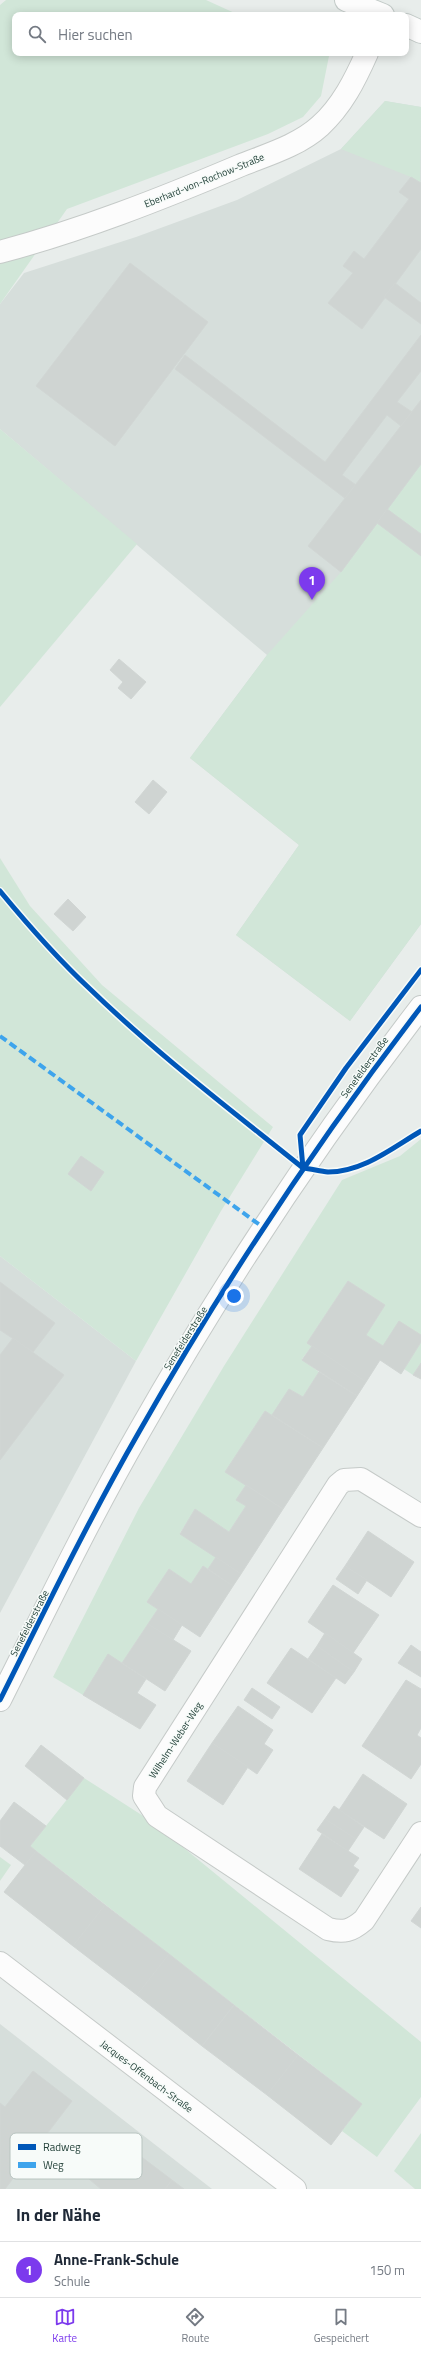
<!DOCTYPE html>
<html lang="de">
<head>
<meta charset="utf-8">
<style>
  body { margin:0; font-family:"Titillium Web",sans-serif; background:#f6f6f7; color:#1f2937 }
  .you { position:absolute; left:234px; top:1296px; width:14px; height:14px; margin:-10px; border:3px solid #fff; border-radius:50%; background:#1a73e8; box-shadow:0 0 0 6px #1a73e833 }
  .badge { display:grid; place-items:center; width:26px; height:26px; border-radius:50%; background:#7c3aed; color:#fff; font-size:13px; font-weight:700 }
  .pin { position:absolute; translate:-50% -33px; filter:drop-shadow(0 1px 2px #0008) }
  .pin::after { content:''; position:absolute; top:21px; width:14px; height:12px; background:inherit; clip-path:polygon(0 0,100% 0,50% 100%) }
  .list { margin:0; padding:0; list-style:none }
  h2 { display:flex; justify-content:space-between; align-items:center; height:52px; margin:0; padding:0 16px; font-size:17px }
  h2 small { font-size:13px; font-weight:400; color:#747a83 }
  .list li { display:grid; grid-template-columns:26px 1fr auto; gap:12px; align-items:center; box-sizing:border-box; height:56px; padding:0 16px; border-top:1px solid #e0e1e3 }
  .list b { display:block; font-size:15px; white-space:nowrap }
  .list p { margin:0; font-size:13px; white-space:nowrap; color:#747a83 }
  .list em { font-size:13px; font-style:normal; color:#747a83 }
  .icon { flex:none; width:22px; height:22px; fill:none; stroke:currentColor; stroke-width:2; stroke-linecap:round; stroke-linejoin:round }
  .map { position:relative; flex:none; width:421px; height:2189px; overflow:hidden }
  .search { position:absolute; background:#fff; box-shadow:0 2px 10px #0003; left:12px; right:12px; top:12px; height:44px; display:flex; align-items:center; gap:10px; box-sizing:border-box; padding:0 14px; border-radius:8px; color:#747a83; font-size:15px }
  .sheet { height:108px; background:#fff }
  nav { display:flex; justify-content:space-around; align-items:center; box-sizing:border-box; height:56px; border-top:1px solid #e0e1e3; background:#fff; font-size:11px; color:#747a83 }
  nav a { display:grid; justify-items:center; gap:2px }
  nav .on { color:#7c3aed }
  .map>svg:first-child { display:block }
  .built { fill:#d6dedb }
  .green { fill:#d1e6d8 }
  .building { fill:#cfd4d2; stroke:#d1d6d4 }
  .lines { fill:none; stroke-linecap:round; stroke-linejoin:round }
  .street-casing { stroke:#c5cac8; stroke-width:24 }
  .secondary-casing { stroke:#c3cbc8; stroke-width:24 }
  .street { stroke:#fcfcfc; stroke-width:22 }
  .secondary { stroke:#fcfcfc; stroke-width:22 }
  .quiet { stroke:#3ea4ec; stroke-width:4; stroke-dasharray:8 4; stroke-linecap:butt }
  .cycleway-casing { stroke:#f7fbf9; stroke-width:8 }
  .cycleway { stroke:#0057b8; stroke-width:5 }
  .labels { text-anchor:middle; stroke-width:3; stroke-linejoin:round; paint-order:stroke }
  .street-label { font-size:10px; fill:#24423a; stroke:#f7fbf9 }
  .key { fill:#f7fbf9; stroke:#b8c4c0; stroke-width:1 }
  .key-label { font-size:11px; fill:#24423a }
</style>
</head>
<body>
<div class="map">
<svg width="421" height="2189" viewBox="0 0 421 2189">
  <rect width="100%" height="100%" fill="#e8edeb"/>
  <g class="built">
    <polygon points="385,101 421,107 421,924 350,1021 236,935 299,845 190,758 267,655 0,429 0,304 24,273 136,237 237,200 341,149"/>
    <polygon points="0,1256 136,1361 0,1613"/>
    <polygon points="0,2024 212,2189 0,2189"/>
  </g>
  <g class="green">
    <polygon points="6,0 206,0 239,15 15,15 15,53 322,53 329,56 321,96 303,117 268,134 67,209 0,304 0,5"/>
    <polygon points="385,101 421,107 420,184 411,177 341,149"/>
    <polygon points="0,429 137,544 0,707"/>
    <polygon points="421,464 421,924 350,1021 236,935 299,845 190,758 267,655 341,572"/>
    <polygon points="0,858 30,906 102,985 273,1127 221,1211 136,1361 0,1256"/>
    <polygon points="421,1139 421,1335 383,1346 366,1335 385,1305 348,1281 307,1343 312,1346 302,1359 319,1372 303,1397 289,1389 274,1417 265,1411 226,1471 246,1485 237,1500 246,1506 229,1532 195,1510 180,1533 216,1557 208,1569 203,1566 191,1584 169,1569 147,1602 158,1609 122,1663 108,1655 83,1695 53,1677 139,1508 224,1366 342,1180 400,1156"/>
    <polygon points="421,1342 421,1363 413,1375 404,1369"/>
    <polygon points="84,1778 151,1821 421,2042 421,2097 377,2157 342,2131 362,2104 30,1846"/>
    <polygon points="0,1857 11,1865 0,1881"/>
    <polygon points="421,2133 421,2189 415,2189 394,2171"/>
  </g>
  <g class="building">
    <polygon points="411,177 421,183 421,249 362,329 328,303 353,273 343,266 354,251 364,259 409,199 399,192"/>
    <polygon points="130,263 208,322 115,446 36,386"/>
    <polygon points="395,283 421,303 421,324 384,297"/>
    <polygon points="421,335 421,371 397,402 412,412 401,426 387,415 342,475 356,485 346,499 175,369 185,355 325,462"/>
    <polygon points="421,400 421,464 341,572 308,546"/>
    <polygon points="387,509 421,534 421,556 377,523"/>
    <polygon points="119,659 146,682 131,699 118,688 123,682 110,670"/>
    <polygon points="153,780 167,792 149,814 135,802"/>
    <polygon points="68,899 86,917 73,931 54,914"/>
    <polygon points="81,1156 104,1172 91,1191 68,1174"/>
    <polygon points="348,1281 385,1305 366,1335 383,1346 399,1321 421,1335 421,1342 401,1374 380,1360 366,1382 307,1343"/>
    <polygon points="0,1282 55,1323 33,1352 0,1330"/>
    <polygon points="13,1338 64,1375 0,1460 0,1355"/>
    <polygon points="312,1346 366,1382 357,1396 302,1360"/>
    <polygon points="421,1363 421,1379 413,1375"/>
    <polygon points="319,1372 357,1396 323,1448 272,1415 289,1389 303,1397"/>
    <polygon points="265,1411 323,1448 283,1509 225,1472"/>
    <polygon points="246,1485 283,1509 241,1574 180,1534 195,1509 229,1532 246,1506 236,1500"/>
    <polygon points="368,1531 414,1562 391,1597 345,1566"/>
    <polygon points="216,1557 241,1574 233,1586 208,1569"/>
    <polygon points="203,1566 233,1586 200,1637 147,1602 169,1569 191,1584"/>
    <polygon points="345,1566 367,1580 358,1594 336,1579"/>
    <polygon points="333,1585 379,1615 353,1653 308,1622"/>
    <polygon points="158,1609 182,1625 173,1640 148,1624"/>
    <polygon points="148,1624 191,1651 165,1691 122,1663"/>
    <polygon points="325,1633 362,1659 354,1672 317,1646"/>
    <polygon points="411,1645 421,1652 421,1677 398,1663"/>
    <polygon points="317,1646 354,1672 345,1684 308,1659"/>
    <polygon points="291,1648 336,1678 312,1713 267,1683"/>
    <polygon points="108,1654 146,1679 137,1693 156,1705 140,1729 83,1695"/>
    <polygon points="406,1680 421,1689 421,1728 417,1735 421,1738 421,1764 411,1779 362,1746"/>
    <polygon points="252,1688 280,1707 272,1719 244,1700"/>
    <polygon points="238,1706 273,1730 264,1744 273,1750 257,1774 212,1743"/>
    <polygon points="212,1743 248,1767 223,1805 187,1781"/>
    <polygon points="41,1745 84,1778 67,1800 25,1766"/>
    <polygon points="363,1774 407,1804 384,1839 339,1810"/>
    <polygon points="14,1802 46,1826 30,1846 36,1851 25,1865 0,1846 0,1821"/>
    <polygon points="334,1806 364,1827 356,1839 325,1819"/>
    <polygon points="325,1819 356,1839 348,1851 317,1830"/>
    <polygon points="322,1834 359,1858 353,1866 359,1870 341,1897 299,1869"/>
    <polygon points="36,1851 105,1905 73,1946 4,1892"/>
    <polygon points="105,1905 169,1954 137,1995 73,1946"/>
    <polygon points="421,1907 421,1928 411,1921"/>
    <polygon points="169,1954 234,2005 202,2046 137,1995"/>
    <polygon points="234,2005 298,2055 267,2095 202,2046"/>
    <polygon points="298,2055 362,2104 331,2145 267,2095"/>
    <polygon points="33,2071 72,2101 5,2189 0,2189 0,2103 5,2107"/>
    <polygon points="119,2140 172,2180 165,2189 101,2189 89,2179"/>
    <polygon points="172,2180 184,2189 165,2189"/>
  </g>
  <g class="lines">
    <defs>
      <g id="street">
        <path d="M 0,252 C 82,230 161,199 239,166 C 266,155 298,146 320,126 C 342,106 355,80 367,53"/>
        <path d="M 421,1516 L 361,1479 L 344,1480 L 338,1485 L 145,1787 L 144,1796 L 157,1816 L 328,1929 C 344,1933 351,1931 364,1920 L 421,1833"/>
        <path d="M 0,1700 C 45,1610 89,1519 139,1432 C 223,1284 317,1142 421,1007"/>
        <polyline points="0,1963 295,2189"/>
      </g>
      <g id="secondary">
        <polyline points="346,0 383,15"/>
        <polyline points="406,25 421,32"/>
      </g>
    </defs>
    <use href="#street" class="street-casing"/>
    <use href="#secondary" class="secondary-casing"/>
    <use href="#street" class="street"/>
    <use href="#secondary" class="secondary"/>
    <polyline class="quiet" points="0,1036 264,1228"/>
    <defs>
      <g id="cycleway">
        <path d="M 0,891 C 28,925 58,959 90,989 C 157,1054 231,1110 303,1168 C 311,1169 320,1171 328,1172 C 363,1172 392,1148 421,1131"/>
        <polyline points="303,1168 300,1135 346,1068 421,970"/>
        <path d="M 0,1700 C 45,1610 89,1519 139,1432 C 223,1284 317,1142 421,1007"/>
      </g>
    </defs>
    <use href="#cycleway" class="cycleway-casing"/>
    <use href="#cycleway" class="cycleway"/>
  </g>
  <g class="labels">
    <g class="street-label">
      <text transform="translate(204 180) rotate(-22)" y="4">Eberhard-von-Rochow-Straße</text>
      <text transform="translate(364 1067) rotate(-54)" y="4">Senefelderstraße</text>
      <text transform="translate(185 1338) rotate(-58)" y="4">Senefelderstraße</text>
      <text transform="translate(29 1623) rotate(-63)" y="4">Senefelderstraße</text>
      <text transform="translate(175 1740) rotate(-57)" y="4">Wilhelm-Weber-Weg</text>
      <text transform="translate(147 2076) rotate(37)" y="4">Jacques-Offenbach-Straße</text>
    </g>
  </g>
  <rect x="10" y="2133" width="132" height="46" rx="6" class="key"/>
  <rect x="18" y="2144" width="18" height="6" fill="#0057b8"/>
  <rect x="18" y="2162" width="18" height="6" fill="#3ea4ec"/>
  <g class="key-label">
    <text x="43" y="2151">Radweg</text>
    <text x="43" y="2169">Weg</text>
  </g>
</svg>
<div class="you"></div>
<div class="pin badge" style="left:312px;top:600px">1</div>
<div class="search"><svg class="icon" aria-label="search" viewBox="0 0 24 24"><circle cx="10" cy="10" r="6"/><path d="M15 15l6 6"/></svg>Hier suchen</div>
</div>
<section class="sheet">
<h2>In der Nähe<small></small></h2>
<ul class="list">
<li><span class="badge">1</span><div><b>Anne-Frank-Schule</b><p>Schule</p></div><em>150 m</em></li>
</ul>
</section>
<nav>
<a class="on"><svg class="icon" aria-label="map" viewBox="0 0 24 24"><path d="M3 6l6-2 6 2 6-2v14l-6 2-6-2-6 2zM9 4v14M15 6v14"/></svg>Karte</a>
<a><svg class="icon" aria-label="directions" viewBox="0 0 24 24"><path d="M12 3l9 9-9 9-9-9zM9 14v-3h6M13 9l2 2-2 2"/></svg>Route</a>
<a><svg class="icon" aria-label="saved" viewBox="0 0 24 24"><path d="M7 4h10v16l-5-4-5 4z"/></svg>Gespeichert</a>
</nav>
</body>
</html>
